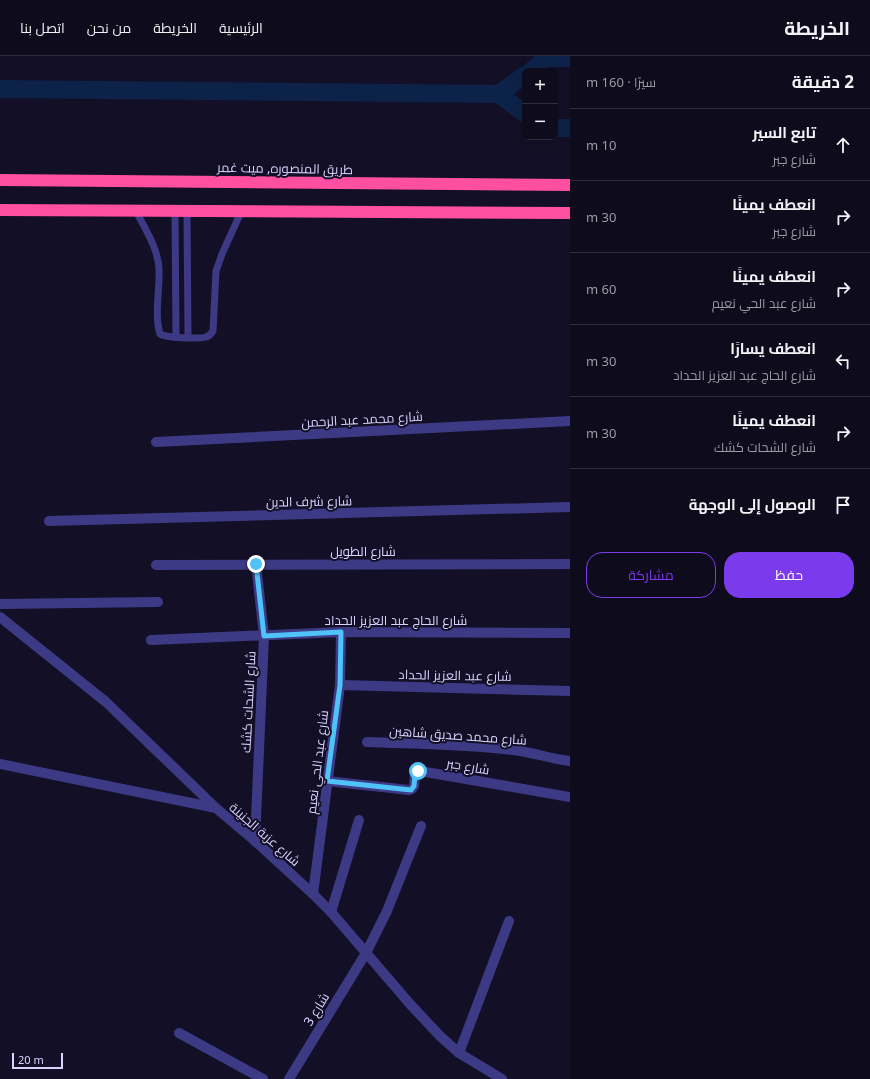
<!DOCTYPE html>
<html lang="ar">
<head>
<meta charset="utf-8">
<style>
  body { margin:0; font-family:"Noto Sans",Cairo,sans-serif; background:#1c1929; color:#f1f3f6; direction:rtl }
  .controls { position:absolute; right:12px; top:12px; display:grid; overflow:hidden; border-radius:8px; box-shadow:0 4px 16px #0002 }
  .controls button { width:36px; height:36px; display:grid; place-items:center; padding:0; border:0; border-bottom:1px solid #2e2b3b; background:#0e0b1c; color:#f1f3f6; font:20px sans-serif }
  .scale { position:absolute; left:12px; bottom:10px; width:51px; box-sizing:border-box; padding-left:4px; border:2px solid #d9d4ff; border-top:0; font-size:11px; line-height:14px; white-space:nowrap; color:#d9d4ff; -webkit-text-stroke:3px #130f26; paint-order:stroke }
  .stop { position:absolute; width:12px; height:12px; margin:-9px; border:3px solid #4fc3f7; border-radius:50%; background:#fff }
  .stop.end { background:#4fc3f7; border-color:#fff; box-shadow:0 1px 4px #0008 }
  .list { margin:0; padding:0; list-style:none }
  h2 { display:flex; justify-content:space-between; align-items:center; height:52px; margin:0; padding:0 16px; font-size:17px }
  h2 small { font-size:13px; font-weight:400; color:#9b9ba3 }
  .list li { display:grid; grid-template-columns:26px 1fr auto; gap:12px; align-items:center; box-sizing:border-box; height:72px; padding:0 16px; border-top:1px solid #2e2b3b }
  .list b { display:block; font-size:15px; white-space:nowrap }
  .list p { margin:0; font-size:13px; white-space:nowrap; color:#9b9ba3 }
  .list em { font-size:13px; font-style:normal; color:#9b9ba3 }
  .actions { display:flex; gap:8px; padding:12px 16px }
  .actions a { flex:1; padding:9px 0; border:1px solid #7c3aed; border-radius:16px; text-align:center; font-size:14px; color:#7c3aed }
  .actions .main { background:#7c3aed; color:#fff }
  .icon { flex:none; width:22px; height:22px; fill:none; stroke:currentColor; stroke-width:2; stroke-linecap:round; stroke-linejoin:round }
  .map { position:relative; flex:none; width:570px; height:1023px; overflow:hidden; direction:ltr }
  header { display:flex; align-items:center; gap:24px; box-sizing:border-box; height:56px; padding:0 20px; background:#0e0b1c; border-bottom:1px solid #2e2b3b }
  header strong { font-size:19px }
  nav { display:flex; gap:22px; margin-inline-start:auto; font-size:14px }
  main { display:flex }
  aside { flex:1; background:#0e0b1c }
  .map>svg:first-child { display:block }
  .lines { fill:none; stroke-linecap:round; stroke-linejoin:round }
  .canal { stroke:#0c2248; stroke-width:18 }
  .lane { stroke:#3d3a85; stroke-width:7 }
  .street { stroke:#3d3a85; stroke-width:10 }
  .highway { stroke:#ff4fa3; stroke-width:12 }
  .route { stroke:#4fc3f7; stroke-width:5 }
  .labels { text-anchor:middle; stroke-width:4; stroke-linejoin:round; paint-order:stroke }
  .street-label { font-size:13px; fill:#d9d4ff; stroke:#130f26 }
</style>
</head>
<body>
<header>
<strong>الخريطة</strong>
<nav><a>الرئيسية</a><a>الخريطة</a><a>من نحن</a><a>اتصل بنا</a></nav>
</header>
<main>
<aside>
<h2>2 دقيقة<small>سيرًا · 160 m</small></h2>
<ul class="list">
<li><svg class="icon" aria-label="ahead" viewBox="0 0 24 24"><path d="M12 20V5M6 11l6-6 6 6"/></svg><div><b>تابع السير</b><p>شارع جبر</p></div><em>10 m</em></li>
<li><svg class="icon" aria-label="right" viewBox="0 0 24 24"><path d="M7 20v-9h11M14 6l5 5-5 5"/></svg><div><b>انعطف يمينًا</b><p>شارع جبر</p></div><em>30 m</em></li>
<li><svg class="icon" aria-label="right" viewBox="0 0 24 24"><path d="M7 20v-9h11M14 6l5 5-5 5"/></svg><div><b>انعطف يمينًا</b><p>شارع عبد الحي نعيم</p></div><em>60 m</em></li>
<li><svg class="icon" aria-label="left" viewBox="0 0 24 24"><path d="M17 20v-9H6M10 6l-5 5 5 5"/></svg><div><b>انعطف يسارًا</b><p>شارع الحاج عبد العزيز الحداد</p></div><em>30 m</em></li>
<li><svg class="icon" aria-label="right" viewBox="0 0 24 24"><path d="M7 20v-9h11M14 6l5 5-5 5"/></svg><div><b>انعطف يمينًا</b><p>شارع الشحات كشك</p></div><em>30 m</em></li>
<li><svg class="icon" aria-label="arrive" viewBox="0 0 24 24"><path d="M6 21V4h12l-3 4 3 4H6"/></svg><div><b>الوصول إلى الوجهة</b></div></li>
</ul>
<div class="actions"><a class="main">حفظ</a><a>مشاركة</a></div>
</aside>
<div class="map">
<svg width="570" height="1023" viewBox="0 0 570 1023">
  <rect width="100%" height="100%" fill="#130f26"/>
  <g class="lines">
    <g class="canal">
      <polyline points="531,15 547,2 570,2"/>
      <polyline points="0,33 499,38 525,58"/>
      <polyline points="499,38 525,19"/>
      <polyline points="555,72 570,72"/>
    </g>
    <g class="lane">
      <path d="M 136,155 C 145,173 158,192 159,213 C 160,233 154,259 160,278 C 166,282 199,283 206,281 C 210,280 211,278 213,275 L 216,215 L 222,198 L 241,156"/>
      <polyline points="175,155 176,281"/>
      <polyline points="187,156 188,281"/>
    </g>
    <g class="street">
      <polyline points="156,386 570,365"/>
      <polyline points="49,465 570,451"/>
      <polyline points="156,509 570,508"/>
      <polyline points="0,548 158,546"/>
      <polyline points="0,561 106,646 216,752 255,785 313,838 331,856 410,948 440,980 459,997 502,1023"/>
      <polyline points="151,584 341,576 570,577"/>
      <polyline points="340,629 570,635"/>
      <path d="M 367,686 C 416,688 465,688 513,694 C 532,696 551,703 570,705"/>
      <polyline points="0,708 216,752"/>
      <polyline points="327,725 409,734 412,733 414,730 415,718 420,715 570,741"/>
      <polyline points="255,785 264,580 256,508"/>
      <polyline points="313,838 340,629 341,576"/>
      <polyline points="331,856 359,764"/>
      <polyline points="179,977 263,1023"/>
      <polyline points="459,997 509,865"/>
      <polyline points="289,1023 366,897 387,855 421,770"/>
    </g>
    <g class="highway">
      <polyline points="0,124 570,129"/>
      <polyline points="0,154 570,157"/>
    </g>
  </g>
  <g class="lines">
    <polyline class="route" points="256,508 264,580 341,576 340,629 327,725 411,734 414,730 415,718 418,715"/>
  </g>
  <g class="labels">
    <g class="street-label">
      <text transform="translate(285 112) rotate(1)" y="5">طريق المنصوره, ميت غمر</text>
      <text transform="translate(362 363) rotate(-3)" y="5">شارع محمد عبد الرحمن</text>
      <text transform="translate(309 445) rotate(-1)" y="5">شارع شرف الدين</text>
      <text x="363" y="500">شارع الطويل</text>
      <text x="396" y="569">شارع الحاج عبد العزيز الحداد</text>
      <text transform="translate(455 619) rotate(1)" y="5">شارع عبد العزيز الحداد</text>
      <text transform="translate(248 646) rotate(-87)" y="5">شارع الشحات كشك</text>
      <text transform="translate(458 679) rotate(4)" y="5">شارع محمد صديق شاهين</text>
      <text transform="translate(317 706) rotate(-83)" y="5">شارع عبد الحي نعيم</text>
      <text transform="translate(468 710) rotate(10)" y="5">شارع جبر</text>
      <text transform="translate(265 778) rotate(41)" y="5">شارع عزبة الجنينة</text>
      <text transform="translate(316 953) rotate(-58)" y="5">شارع 3</text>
    </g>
  </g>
</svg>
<div class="controls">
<button>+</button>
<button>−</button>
</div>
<div class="scale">20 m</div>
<div class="stop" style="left:418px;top:715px"></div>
<div class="stop end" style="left:256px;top:508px"></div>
</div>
</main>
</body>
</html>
